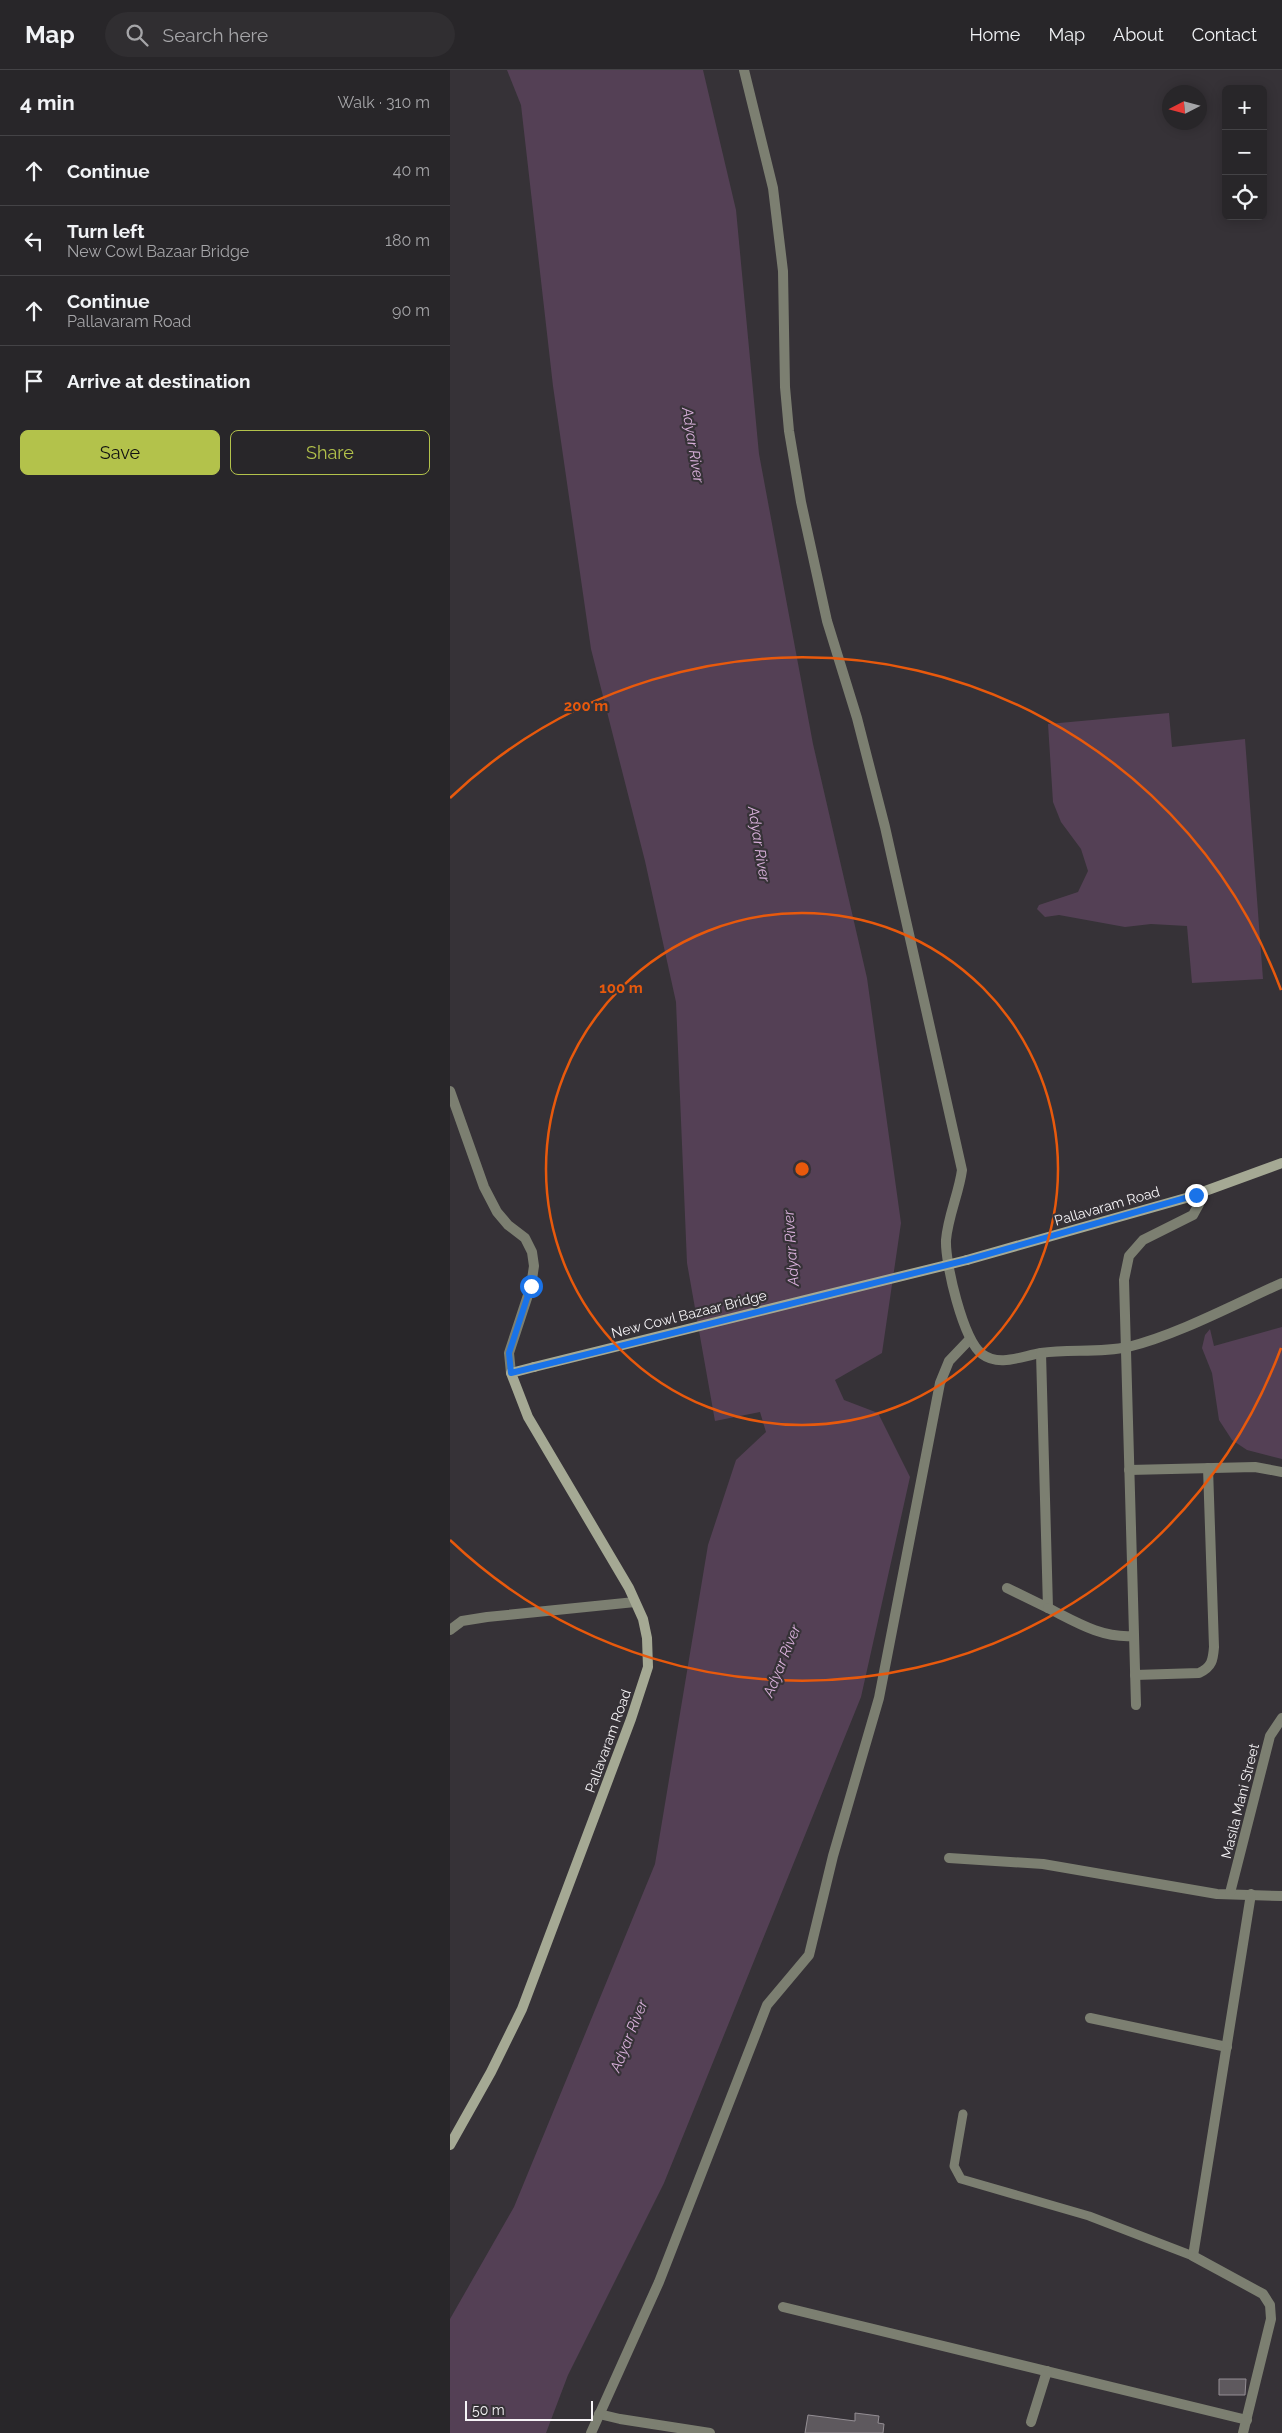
<!DOCTYPE html>
<meta charset="utf-8">
<style>
body{margin:0;font-family:Raleway,sans-serif;background:#302e31;color:#f1f3f6}
.controls{position:absolute;right:15px;top:15px;display:grid;overflow:hidden;border-radius:8px;box-shadow:0 2px 12px #0003}
.controls button{width:45px;height:45px;display:grid;place-items:center;padding:0;border:0;border-bottom:1px solid #444346;background:#282629;color:#f1f3f6;font:25px sans-serif}
.compass{position:absolute;left:712px;top:15px;width:45px;height:45px;border-radius:50%;background:#282629;box-shadow:0 2px 12px #0003;rotate:264deg}
.scale{position:absolute;left:15px;bottom:12px;width:128px;box-sizing:border-box;padding-left:5px;border:2px solid #f5f3f6;border-top:0;font-size:14px;line-height:18px;white-space:nowrap;color:#f5f3f6;-webkit-text-stroke:4px #363237;paint-order:stroke}
.stop{position:absolute;width:15px;height:15px;margin:-11px;border:4px solid #1a73e8;border-radius:50%;background:#fff}
.stop.end{background:#1a73e8;border-color:#fff;box-shadow:0 1px 5px #0008}
.list{margin:0;padding:0;list-style:none}
h2{display:flex;justify-content:space-between;align-items:center;height:65px;margin:0;padding:0 20px;font-size:21px}
h2 small{font-size:16px;font-weight:400;color:#a5a5a8}
.list li{display:grid;grid-template-columns:32px 1fr auto;gap:15px;align-items:center;box-sizing:border-box;height:70px;padding:0 20px;border-top:1px solid #444346}
.list b{display:block;font-size:19px;white-space:nowrap}
.list p{margin:0;font-size:16px;white-space:nowrap;color:#a5a5a8}
.list em{font-size:16px;font-style:normal;color:#a5a5a8}
.actions{display:flex;gap:10px;padding:15px 20px}
.actions a{flex:1;padding:11px 0;border:1px solid #b3c24b;border-radius:8px;text-align:center;font-size:18px;color:#b3c24b}
.actions .main{background:#b3c24b;color:#111}
.icon{flex:none;width:28px;height:28px;fill:none;stroke:currentColor;stroke-width:2;stroke-linecap:round;stroke-linejoin:round}
.map{position:relative;flex:none;width:832px;height:2363px;overflow:hidden}
header{display:flex;align-items:center;gap:30px;box-sizing:border-box;height:70px;padding:0 25px;background:#282629;border-bottom:1px solid #444346}
header strong{font-size:24px}
nav{display:flex;gap:28px;margin-inline-start:auto;font-size:18px}
.search{width:350px;height:45px;background:#302e31;display:flex;align-items:center;gap:12px;box-sizing:border-box;padding:0 18px;border-radius:28px;color:#a5a5a8;font-size:19px}
main{display:flex}
aside{flex:1;background:#282629}
.map>svg:first-child{display:block}
</style>
<header>
<strong>Map</strong>
<div class="search"><svg class="icon" aria-label="search" viewBox="0 0 24 24"><circle cx="10" cy="10" r="6"/><path d="M15 15l6 6"/></svg>Search here</div>
<nav><a>Home</a><a>Map</a><a>About</a><a>Contact</a></nav>
</header>
<main>
<aside>
<h2>4 min<small>Walk · 310 m</small></h2>
<ul class="list">
<li><svg class="icon" aria-label="ahead" viewBox="0 0 24 24"><path d="M12 20V5M6 11l6-6 6 6"/></svg><div><b>Continue</b></div><em>40 m</em></li>
<li><svg class="icon" aria-label="left" viewBox="0 0 24 24"><path d="M17 20v-9H6M10 6l-5 5 5 5"/></svg><div><b>Turn left</b><p>New Cowl Bazaar Bridge</p></div><em>180 m</em></li>
<li><svg class="icon" aria-label="ahead" viewBox="0 0 24 24"><path d="M12 20V5M6 11l6-6 6 6"/></svg><div><b>Continue</b><p>Pallavaram Road</p></div><em>90 m</em></li>
<li><svg class="icon" aria-label="arrive" viewBox="0 0 24 24"><path d="M6 21V4h12l-3 4 3 4H6"/></svg><div><b>Arrive at destination</b></div></li>
</ul>
<div class="actions"><a class="main">Save</a><a>Share</a></div>
</aside>
<div class="map">
<svg width="832" height="2363" viewBox="0 0 832 2363">
<rect width="100%" height="100%" fill="#363237"/>
<g fill="#544055">
<path d="M57,0H253L286,140L309,384L363,674L417,908L451,1153L432,1283L385,1310L394,1330L428,1343L460,1407L411,1627L214,2113L118,2305L96,2363H0V2249L64,2137L205,1794L258,1475L286,1390L316,1362L310,1342L265,1351L237,1193L226,932L195,791L141,579L103,316L71,35Z"/>
<path d="M719,643L722,677L795,669L813,909L742,913L737,856L701,854L675,857L609,845L595,847L587,839L589,835L628,822L638,801L631,779L611,752L603,732L598,654Z"/>
<path d="M832,1257V1389L797,1380L782,1370L769,1350L762,1303L752,1278L755,1265L760,1259L764,1276Z"/>
</g>
<g fill="#5e595e" stroke="#948e94">
<path d="M769,2309H796L795,2325H769Z"/>
<path d="M405,2343L429,2346L428,2353L434,2354L433,2363H355L358,2345L405,2351Z"/>
</g>
<g fill="none" stroke-linecap="round" stroke-linejoin="round">
<path stroke="#7c7f71" stroke-width="9" d="M513,2044L504,2096L511,2109L639,2146L743,2186"/>
<g stroke="#7c7f71" stroke-width="10">
<path d="M294,0L323,118L333,201L335,317L339,361L351,432L377,551L407,648L435,757L512,1100C509,1123 498,1146 496,1170C495,1193 513,1270 532,1284C549,1297 572,1286 591,1283C619,1279 649,1283 678,1277C727,1265 785,1234 832,1213"/>
<path d="M0,1021L34,1117L47,1142L58,1155L75,1168L82,1182L84,1196L81,1216L59,1283L61,1303"/>
<path d="M679,1400L805,1397L832,1402"/>
<path d="M557,1518L598,1538L591,1283"/>
<path d="M598,1538C626,1552 651,1568 683,1566"/>
<path d="M0,1560L12,1551L37,1547L185,1532"/>
<path d="M685,1605L749,1603C762,1597 763,1590 764,1577L758,1398"/>
<path d="M686,1635L674,1210L679,1186L693,1170L743,1145L749,1134L746,1125"/>
<path d="M499,1788L593,1794L767,1824L832,1826"/>
<path d="M780,1823L820,1666L832,1648"/>
<path d="M640,1948L777,1977"/>
<path d="M333,2237L797,2350"/>
<path d="M149,2344L170,2349L260,2363"/>
<path d="M581,2352L597,2301"/>
<path d="M141,2363L209,2212L317,1935L359,1885L383,1786L429,1628L490,1313L499,1291L520,1269"/>
<path d="M793,2363L821,2249L820,2235L813,2224L743,2186L801,1824"/>
</g>
<g stroke="#a5a994" stroke-width="10">
<path d="M517,1190L736,1128L832,1093"/>
<path d="M0,2075L41,2002L72,1939L181,1649L198,1597L197,1568L193,1549L179,1518L78,1347L61,1303L84,1297"/>
</g>
<path stroke="#a5a994" stroke-width="10" d="M84,1297L517,1190"/>
</g>
<g fill="none" stroke-linecap="round" stroke-linejoin="round">
<path stroke="#1a73e8" stroke-width="6" d="M81,1216L59,1283L61,1303L517,1190L746,1125"/>
</g>
<g fill="none" stroke="#e8590c" stroke-width="2.5">
<circle cx="352" cy="1099" r="256"/>
<path d="M831 1278A511 511 0 0 1 0 1470M0 728A511 511 0 0 1 831 920"/>
</g>
<g text-anchor="middle" dominant-baseline="central" stroke-width="4.5" stroke-linejoin="round" paint-order="stroke">
<g font-size="14" fill="#f5f3f6" stroke="#363237">
<text transform="translate(657 1136) rotate(-16)">Pallavaram Road</text>
<text transform="translate(239 1244) rotate(-14)">New Cowl Bazaar Bridge</text>
<text transform="translate(158 1671) rotate(-70)">Pallavaram Road</text>
<text transform="translate(790 1731) rotate(-76)">Masila Mani Street</text>
</g>
<g font-size="15" font-style="italic" fill="#dab1dc" stroke="#363237">
<text transform="translate(243 375) rotate(81)">Adyar River</text>
<text transform="translate(309 774) rotate(81)">Adyar River</text>
<text transform="translate(341 1178) rotate(-94)">Adyar River</text>
<text transform="translate(332 1591) rotate(-68)">Adyar River</text>
<text transform="translate(179 1966) rotate(-68)">Adyar River</text>
</g>
</g>
<circle cx="352" cy="1099" r="8" fill="#e8590c" stroke="#363237" stroke-width="2.5"/>
<g font-size="15" text-anchor="middle" font-weight="bold" fill="#e8590c" stroke="#363237" stroke-width="4.5" stroke-linejoin="round" paint-order="stroke">
<text x="136" y="641">200 m</text>
<text x="171" y="923">100 m</text>
</g>
</svg>
<div class="controls">
<button>+</button>
<button>−</button>
<button><svg class="icon" aria-label="locate" viewBox="0 0 24 24"><circle cx="12" cy="12" r="6"/><path d="M12 2v4M12 18v4M2 12h4M18 12h4"/></svg></button>
</div>
<svg class="compass" viewBox="-18 -18 36 36"><path d="M0-13l5 13h-10z" fill="#e53935"/><path d="M0 13l5-13h-10z" fill="#a5a5a8"/></svg>
<div class="scale">50 m</div>
<div class="stop" style="left:81px;top:1216px"></div>
<div class="stop end" style="left:746px;top:1125px"></div>
</div>
</main>
